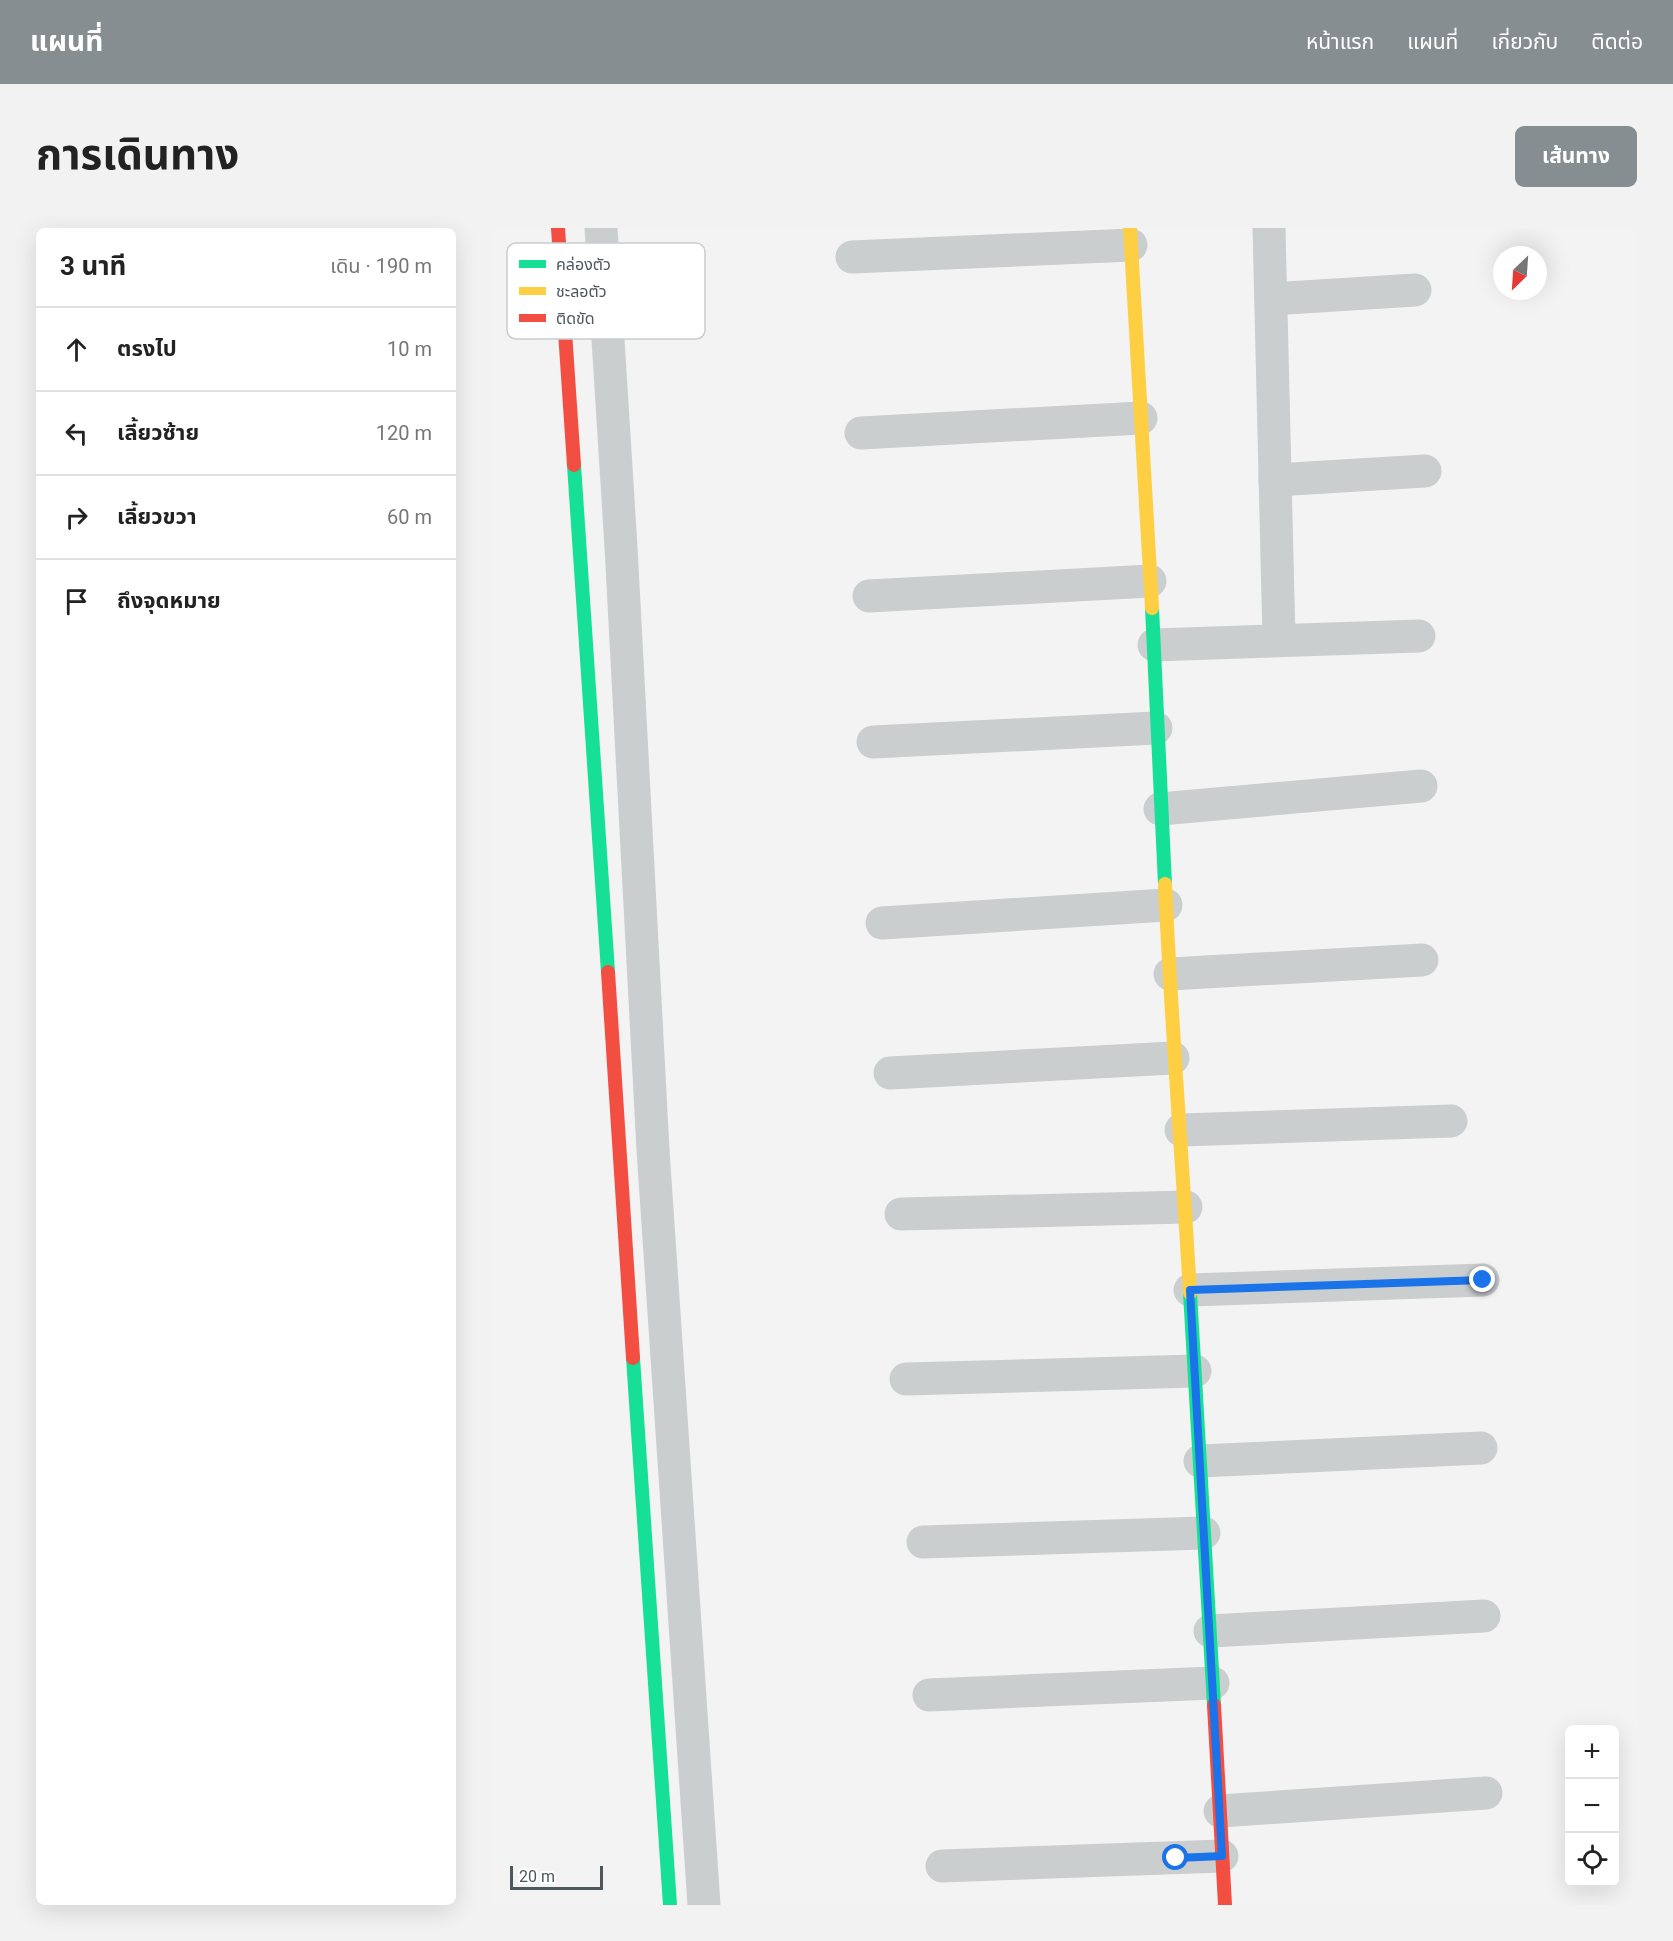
<!DOCTYPE html>
<html lang="th">
<meta charset="utf-8">
<style>
body{margin:0;font-family:Roboto,"Noto Sans Thai",sans-serif;background:#f2f2f2;color:#222}
.controls{position:absolute;right:18px;bottom:18px;display:grid;overflow:hidden;border-radius:9px;box-shadow:0 6px 24px #0002}
.controls button{width:54px;height:54px;display:grid;place-items:center;padding:0;border:0;border-bottom:2px solid #e0e0e0;background:#fff;color:#222;font:30px sans-serif}
.compass{position:absolute;left:1001px;top:18px;width:54px;height:54px;border-radius:50%;background:#fff;box-shadow:0 6px 24px #0002;rotate:205deg}
.scale{position:absolute;left:18px;bottom:15px;width:93px;box-sizing:border-box;padding-left:6px;border:3px solid #4b585e;border-top:0;font-size:16px;line-height:21px;white-space:nowrap;color:#4b585e;-webkit-text-stroke:4px #fff;paint-order:stroke}
.stop{position:absolute;width:18px;height:18px;margin:-14px;border:4px solid #1a73e8;border-radius:50%;background:#fff}
.stop.end{background:#1a73e8;border-color:#fff;box-shadow:0 2px 6px #0008}
.list{margin:0;padding:0;list-style:none}
h2{display:flex;justify-content:space-between;align-items:center;height:78px;margin:0;padding:0 24px;font-size:26px}
h2 small{font-size:20px;font-weight:400;color:#767676}
.list li{display:grid;grid-template-columns:39px 1fr auto;gap:18px;align-items:center;box-sizing:border-box;height:84px;padding:0 24px;border-top:2px solid #e0e0e0}
.list b{display:block;font-size:22px;white-space:nowrap}
.list em{font-size:20px;font-style:normal;color:#767676}
.icon{flex:none;width:33px;height:33px;fill:none;stroke:currentColor;stroke-width:2;stroke-linecap:round;stroke-linejoin:round}
.map{position:relative;flex:none;width:1145px;height:1677px;overflow:hidden;border-radius:9px}
header{display:flex;align-items:center;gap:36px;box-sizing:border-box;height:84px;padding:0 30px;background:#868e92;color:#fff}
header strong{font-size:28px}
nav{display:flex;gap:33px;margin-inline-start:auto;font-size:21px}
.intro{display:flex;align-items:center;justify-content:space-between;box-sizing:border-box;height:144px;padding:0 36px}
h1{margin:0;font-size:42px}
.button{padding:15px 27px;border-radius:9px;background:#868e92;color:#fff;font-size:21px;font-weight:700}
main{display:flex;gap:36px;padding:0 36px}
aside{flex:1;background:#fff;border-radius:9px;box-shadow:0 6px 24px #0002}
.map>svg:first-child{display:block}
</style>
<header>
<strong>แผนที่</strong>
<nav><a>หน้าแรก</a><a>แผนที่</a><a>เกี่ยวกับ</a><a>ติดต่อ</a></nav>
</header>
<div class="intro"><h1>การเดินทาง</h1><a class="button">เส้นทาง</a></div>
<main>
<aside>
<h2>3 นาที<small>เดิน · 190 m</small></h2>
<ul class="list">
<li><svg class="icon" aria-label="ahead" viewBox="0 0 24 24"><path d="M12 20V5M6 11l6-6 6 6"/></svg><div><b>ตรงไป</b></div><em>10 m</em></li>
<li><svg class="icon" aria-label="left" viewBox="0 0 24 24"><path d="M17 20v-9H6M10 6l-5 5 5 5"/></svg><div><b>เลี้ยวซ้าย</b></div><em>120 m</em></li>
<li><svg class="icon" aria-label="right" viewBox="0 0 24 24"><path d="M7 20v-9h11M14 6l5 5-5 5"/></svg><div><b>เลี้ยวขวา</b></div><em>60 m</em></li>
<li><svg class="icon" aria-label="arrive" viewBox="0 0 24 24"><path d="M6 21V4h12l-3 4 3 4H6"/></svg><div><b>ถึงจุดหมาย</b></div></li>
</ul>
</aside>
<div class="map">
<svg width="1145" height="1677" viewBox="0 0 1145 1677">
<rect width="100%" height="100%" fill="#f3f3f3"/>
<g fill="none" stroke-linecap="round" stroke-linejoin="round">
<g stroke="#cbcece" stroke-width="33">
<path d="M109,0L129,319L161,922L212,1677"/>
<path d="M777,0L787,412"/>
<path d="M360,29L639,17"/>
<path d="M779,71L923,62"/>
<path d="M369,205L649,190"/>
<path d="M783,252L933,243"/>
<path d="M377,368L658,353"/>
<path d="M662,417L927,408"/>
<path d="M381,514L664,500"/>
<path d="M668,581L929,558"/>
<path d="M390,695L674,677"/>
<path d="M678,746L930,732"/>
<path d="M398,845L681,830"/>
<path d="M689,902L959,893"/>
<path d="M409,986L694,979"/>
<path d="M698,1062L991,1052"/>
<path d="M414,1151L703,1143"/>
<path d="M708,1233L989,1220"/>
<path d="M431,1314L712,1305"/>
<path d="M718,1403L992,1388"/>
<path d="M437,1467L721,1455"/>
<path d="M728,1583L994,1565"/>
<path d="M450,1638L730,1628"/>
</g>
<g stroke="#16e098" stroke-width="14">
<path d="M82,237L116,744"/>
<path d="M660,380L673,656"/>
<path d="M698,1065L722,1477"/>
<path d="M141,1130L178,1677"/>
</g>
<g stroke="#ffcf43" stroke-width="14">
<path d="M638,0L660,380"/>
<path d="M673,656C679,792 690,928 698,1065"/>
</g>
<g stroke="#f24e42" stroke-width="14">
<path d="M66,0L82,237"/>
<path d="M116,744L141,1130"/>
<path d="M722,1477L733,1677"/>
</g>
</g>
<g fill="none" stroke-linecap="round" stroke-linejoin="round">
<path stroke="#1a73e8" stroke-width="8" d="M684,1630L730,1628L698,1062L991,1052"/>
</g>
<rect x="15" y="15" width="198" height="96" rx="9" fill="#fff" stroke="#c9cdcf" stroke-width="1.5"/>
<rect x="27" y="32" width="27" height="8" fill="#16e098"/>
<rect x="27" y="59" width="27" height="8" fill="#ffcf43"/>
<rect x="27" y="86" width="27" height="8" fill="#f24e42"/>
<g font-size="16" fill="#4b585e">
<text x="64" y="42">คล่องตัว</text>
<text x="64" y="69">ชะลอตัว</text>
<text x="64" y="96">ติดขัด</text>
</g>
</svg>
<div class="controls">
<button>+</button>
<button>−</button>
<button><svg class="icon" aria-label="locate" viewBox="0 0 24 24"><circle cx="12" cy="12" r="6"/><path d="M12 2v4M12 18v4M2 12h4M18 12h4"/></svg></button>
</div>
<svg class="compass" viewBox="-18 -18 36 36"><path d="M0-13l5 13h-10z" fill="#e53935"/><path d="M0 13l5-13h-10z" fill="#767676"/></svg>
<div class="scale">20 m</div>
<div class="stop" style="left:684px;top:1630px"></div>
<div class="stop end" style="left:991px;top:1052px"></div>
</div>
</main>
